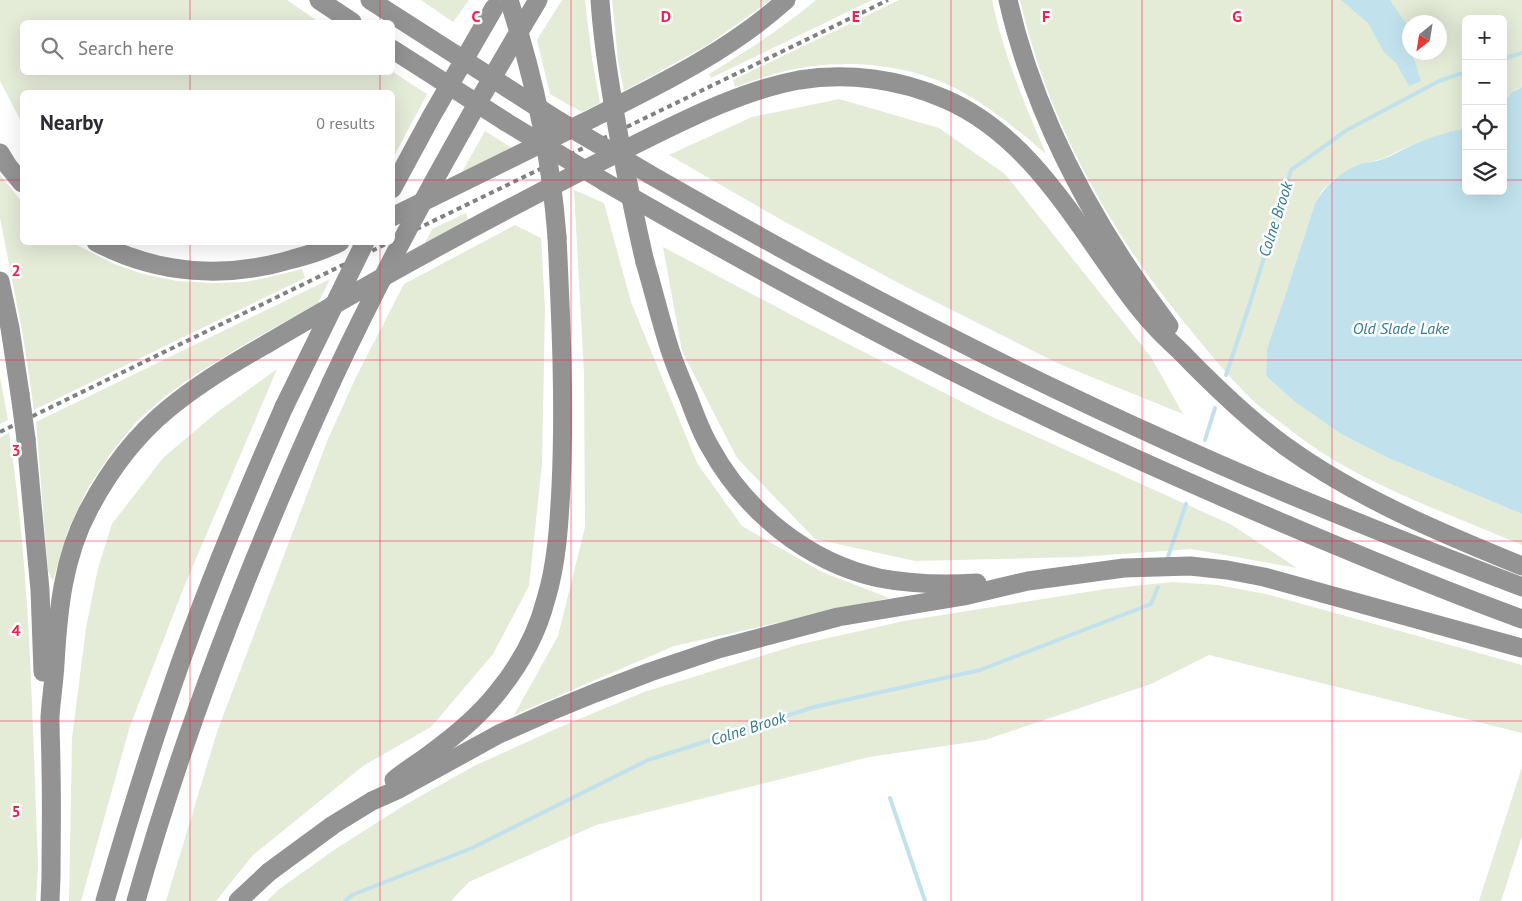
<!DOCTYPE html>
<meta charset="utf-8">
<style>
body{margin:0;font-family:"PT Sans",sans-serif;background:#f7f7f7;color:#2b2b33}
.controls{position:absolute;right:15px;top:15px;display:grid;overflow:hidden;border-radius:8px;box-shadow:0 5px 20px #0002}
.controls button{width:45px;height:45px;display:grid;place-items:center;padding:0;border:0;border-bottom:1px solid #e1e1e2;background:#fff;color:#2b2b33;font:25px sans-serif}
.compass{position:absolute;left:1402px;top:15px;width:45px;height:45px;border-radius:50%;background:#fff;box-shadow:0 5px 20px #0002;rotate:210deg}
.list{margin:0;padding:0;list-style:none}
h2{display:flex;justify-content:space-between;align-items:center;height:65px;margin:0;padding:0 20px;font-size:21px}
h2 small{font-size:16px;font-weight:400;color:#7c7c81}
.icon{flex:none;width:28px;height:28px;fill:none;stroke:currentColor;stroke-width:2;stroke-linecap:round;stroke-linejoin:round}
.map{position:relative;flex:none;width:1522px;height:901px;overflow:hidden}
.search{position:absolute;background:#fff;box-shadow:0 5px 20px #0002;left:20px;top:20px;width:375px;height:55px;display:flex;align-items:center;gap:12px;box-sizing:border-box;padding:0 18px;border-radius:8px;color:#7c7c81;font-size:19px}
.panel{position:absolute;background:#fff;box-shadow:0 5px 20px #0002;left:20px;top:90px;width:375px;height:155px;border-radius:8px}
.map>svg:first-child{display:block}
</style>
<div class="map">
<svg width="1522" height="901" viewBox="0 0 1522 901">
<rect width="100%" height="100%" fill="#fff"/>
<g fill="#e4ebd7" fill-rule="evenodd">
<path d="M0,0H287L319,22H22V72H393L427,94L393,158L392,92H22V123L0,81Z"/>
<path d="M421,0H469L453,22Z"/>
<path d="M562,0H585L592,59L600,103L582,112L550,94L537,40Z"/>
<path d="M612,0H771L706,46L624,91L618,60Z"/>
<path d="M816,0H872L711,78L709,74C746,51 783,28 816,0Z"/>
<path d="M899,0H992C1003,54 1025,104 1046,154C1020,132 994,110 964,93C910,62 838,57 778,73C764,77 749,82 735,87L733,80Z"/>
<path d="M1020,0H1522V87C1514,89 1508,95 1503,102V19H1466V128L1454,131L1409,146L1382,159L1362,164L1334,179L1322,191L1315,203L1282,305L1271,336L1267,349L1266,374L1268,378L1295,402L1341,434L1388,458L1522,514V545C1459,518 1393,495 1334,460C1314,448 1295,434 1276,419C1268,413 1260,407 1252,400C1229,377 1208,352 1188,327C1109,231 1048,121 1020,0ZM1410,22H1440V52H1410Z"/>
<path d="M839,99L939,128L1005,174L1151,357L1183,414L1057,363L906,287L778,218L669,155L752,117Z"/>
<path d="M485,131L512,148L462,172Z"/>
<path d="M0,175L22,202V242L73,243L114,264L143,274L177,281L213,283L244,282L270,277L302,269L305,278L34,410L23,336L0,218Z"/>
<path d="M574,190L604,203L631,302L697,463L742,526L822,572L889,598L674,646L514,715L558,636L585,527L584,373Z"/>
<path d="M466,213L468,219L425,243L432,229Z"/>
<path d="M515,225L541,238L545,308L542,464L529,586L493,654L431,727L363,766L253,855L216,901H166L217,732L328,439L356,377L404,284Z"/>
<path d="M663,247L801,320L988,415L1232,525L1297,568L1191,549L1079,557L915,561L815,539L737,458L682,351Z"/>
<path d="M330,279L318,303L235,350L190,378L162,399L138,420L113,450L88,488L68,530L53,581L48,571L36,422Z"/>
<path d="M277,369L184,587L130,726L81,901H69L72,738L86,628L98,568L112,524L163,458L216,413Z"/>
<path d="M0,377L8,420L0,424Z"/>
<path d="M9,433C31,576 32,721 38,865L36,901H0V438Z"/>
<path d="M1172,582L1218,585L1266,594L1522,665V733L1209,655L1151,684L985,740L869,757L596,825L469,882L451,901H267L278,890L334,850L403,806L474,766L560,727L644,692L797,645L904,621L1106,589Z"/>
<path d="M1522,767V836L1501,901H1479Z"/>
</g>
<g fill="#c1e2ed">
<path d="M1341,0H1390L1409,28L1410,52L1412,53L1421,81L1409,86L1396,63L1384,52L1368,23Z"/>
<path d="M1522,87V514L1388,458L1341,434L1295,402L1268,378L1266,374L1267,349L1271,336L1282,305L1315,203C1326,185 1341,171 1361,164C1368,162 1376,162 1383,159C1392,156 1399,151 1408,147C1426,139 1446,132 1466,128V191H1503V102L1512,92Z"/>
</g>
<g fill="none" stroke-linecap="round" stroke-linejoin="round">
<g stroke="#c1e2ed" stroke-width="4">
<path d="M1503,59L1522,53"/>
<path d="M1226,375L1251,300L1291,170L1347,130L1439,81L1466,72"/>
<path d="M1205,440L1215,408"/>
<path d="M1168,557L1186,504"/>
<path d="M890,798L925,901"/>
<path d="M345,901L352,895L472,848L648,760L814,707L980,670L1151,604L1158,587"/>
</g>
<g stroke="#939393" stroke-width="19">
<path d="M319,0L352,22"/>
<path d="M370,0L559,121"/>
<path d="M1008,0C1035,119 1096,229 1169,326"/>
<path d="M523,25L538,0"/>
<path d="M392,49L506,122"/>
<path d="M0,153L8,166L22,183"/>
<path d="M649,174C712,210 775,246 840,280C947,337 1056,391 1167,441C1283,494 1402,541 1522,587"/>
<path d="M605,182C754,268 905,351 1061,424C1135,459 1210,492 1285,524C1363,557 1442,590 1522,619"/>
<path d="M392,217C459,184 526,151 593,118C661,84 729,51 786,0"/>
<path d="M96,242C158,275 227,279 293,259C309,255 325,250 340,242"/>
<path d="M645,262C654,292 661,323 671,353C676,368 683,384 689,399C695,415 701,432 710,447C745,511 807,562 879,578C910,584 944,585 977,583"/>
<path d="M0,281L10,328L20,394"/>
<path d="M26,439L40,590L43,672"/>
<path d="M394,780C405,771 418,763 430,754C455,736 478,717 497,693C520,665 537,634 546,599C557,563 559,524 561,487C565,403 561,320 557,237"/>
<path d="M50,901L51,877C51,842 52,806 51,771C51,753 50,735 50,717C51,700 54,682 55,664C58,611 63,557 89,509C109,471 134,437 168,409C197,385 231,364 265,345C302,323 339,302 376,281C460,234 544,189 630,147C683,121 740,91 799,80C848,72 899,79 945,99C1019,131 1062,200 1107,264C1121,284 1135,305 1152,323C1161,334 1172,343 1182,353C1214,386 1247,418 1285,446C1357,498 1441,533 1522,566"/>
<path d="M105,901C126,828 148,756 173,684C205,590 244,498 284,407"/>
<path d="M136,901C186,723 254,551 331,383"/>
<path d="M238,901L269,872L333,825L372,801L399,789L499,734L551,711L595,693L650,672L718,649L838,617L964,596L1028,581L1124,568L1190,566L1227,570L1264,577L1522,648"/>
</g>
<g stroke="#818181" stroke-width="4" stroke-dasharray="5 4" stroke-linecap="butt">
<path d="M392,241L888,0"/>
<path d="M0,432L390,242"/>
</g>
<g stroke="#939393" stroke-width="19">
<path d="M509,0C534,77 551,156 557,237"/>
<path d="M600,0C603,46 611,92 619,137C627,179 635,220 645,262"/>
<path d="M559,121L649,174"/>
<path d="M506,122L605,182"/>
<path d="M392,189L431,117L494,8"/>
<path d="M331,383C388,260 454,142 523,25"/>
<path d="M20,394L26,439"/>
<path d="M284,407L365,242"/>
</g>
</g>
<path fill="none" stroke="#f0204c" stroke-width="1" stroke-opacity="0.55" d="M190,0V22M380,0V22M571,0V901M761,0V901M951,0V901M1142,0V901M1332,0V901M190,72V92M380,72V92M0,180H22M392,180H1466M1503,180H1522M190,242V901M380,242V901M0,360H1522M0,541H1522M0,721H1522"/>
<g text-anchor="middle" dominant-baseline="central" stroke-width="5" stroke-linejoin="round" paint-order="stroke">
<g font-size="16" font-style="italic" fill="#357b92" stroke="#fff">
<text transform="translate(1275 219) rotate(-72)">Colne Brook</text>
<text x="1401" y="328">Old Slade Lake</text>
<text transform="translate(748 728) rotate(-18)">Colne Brook</text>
</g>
</g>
<g font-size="16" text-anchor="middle" font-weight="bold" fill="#f0204c" stroke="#fff" stroke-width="5" stroke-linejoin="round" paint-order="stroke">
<text x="476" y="22">C</text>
<text x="666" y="22">D</text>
<text x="856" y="22">E</text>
<text x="1046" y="22">F</text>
<text x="1237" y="22">G</text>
<text x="16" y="276">2</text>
<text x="16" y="456">3</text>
<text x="16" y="636">4</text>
<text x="16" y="817">5</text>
</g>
</svg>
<div class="controls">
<button>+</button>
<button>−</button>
<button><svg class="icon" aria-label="locate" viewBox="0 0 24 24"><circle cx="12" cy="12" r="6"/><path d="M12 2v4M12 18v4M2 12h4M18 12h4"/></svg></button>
<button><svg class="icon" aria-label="layers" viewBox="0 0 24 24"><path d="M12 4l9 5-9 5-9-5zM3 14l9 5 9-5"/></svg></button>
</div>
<svg class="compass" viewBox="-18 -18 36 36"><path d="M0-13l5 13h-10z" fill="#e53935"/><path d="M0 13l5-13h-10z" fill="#7c7c81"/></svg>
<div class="search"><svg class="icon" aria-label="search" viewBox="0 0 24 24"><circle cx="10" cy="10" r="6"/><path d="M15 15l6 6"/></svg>Search here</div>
<section class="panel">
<h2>Nearby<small>0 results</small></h2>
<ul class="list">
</ul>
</section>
</div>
